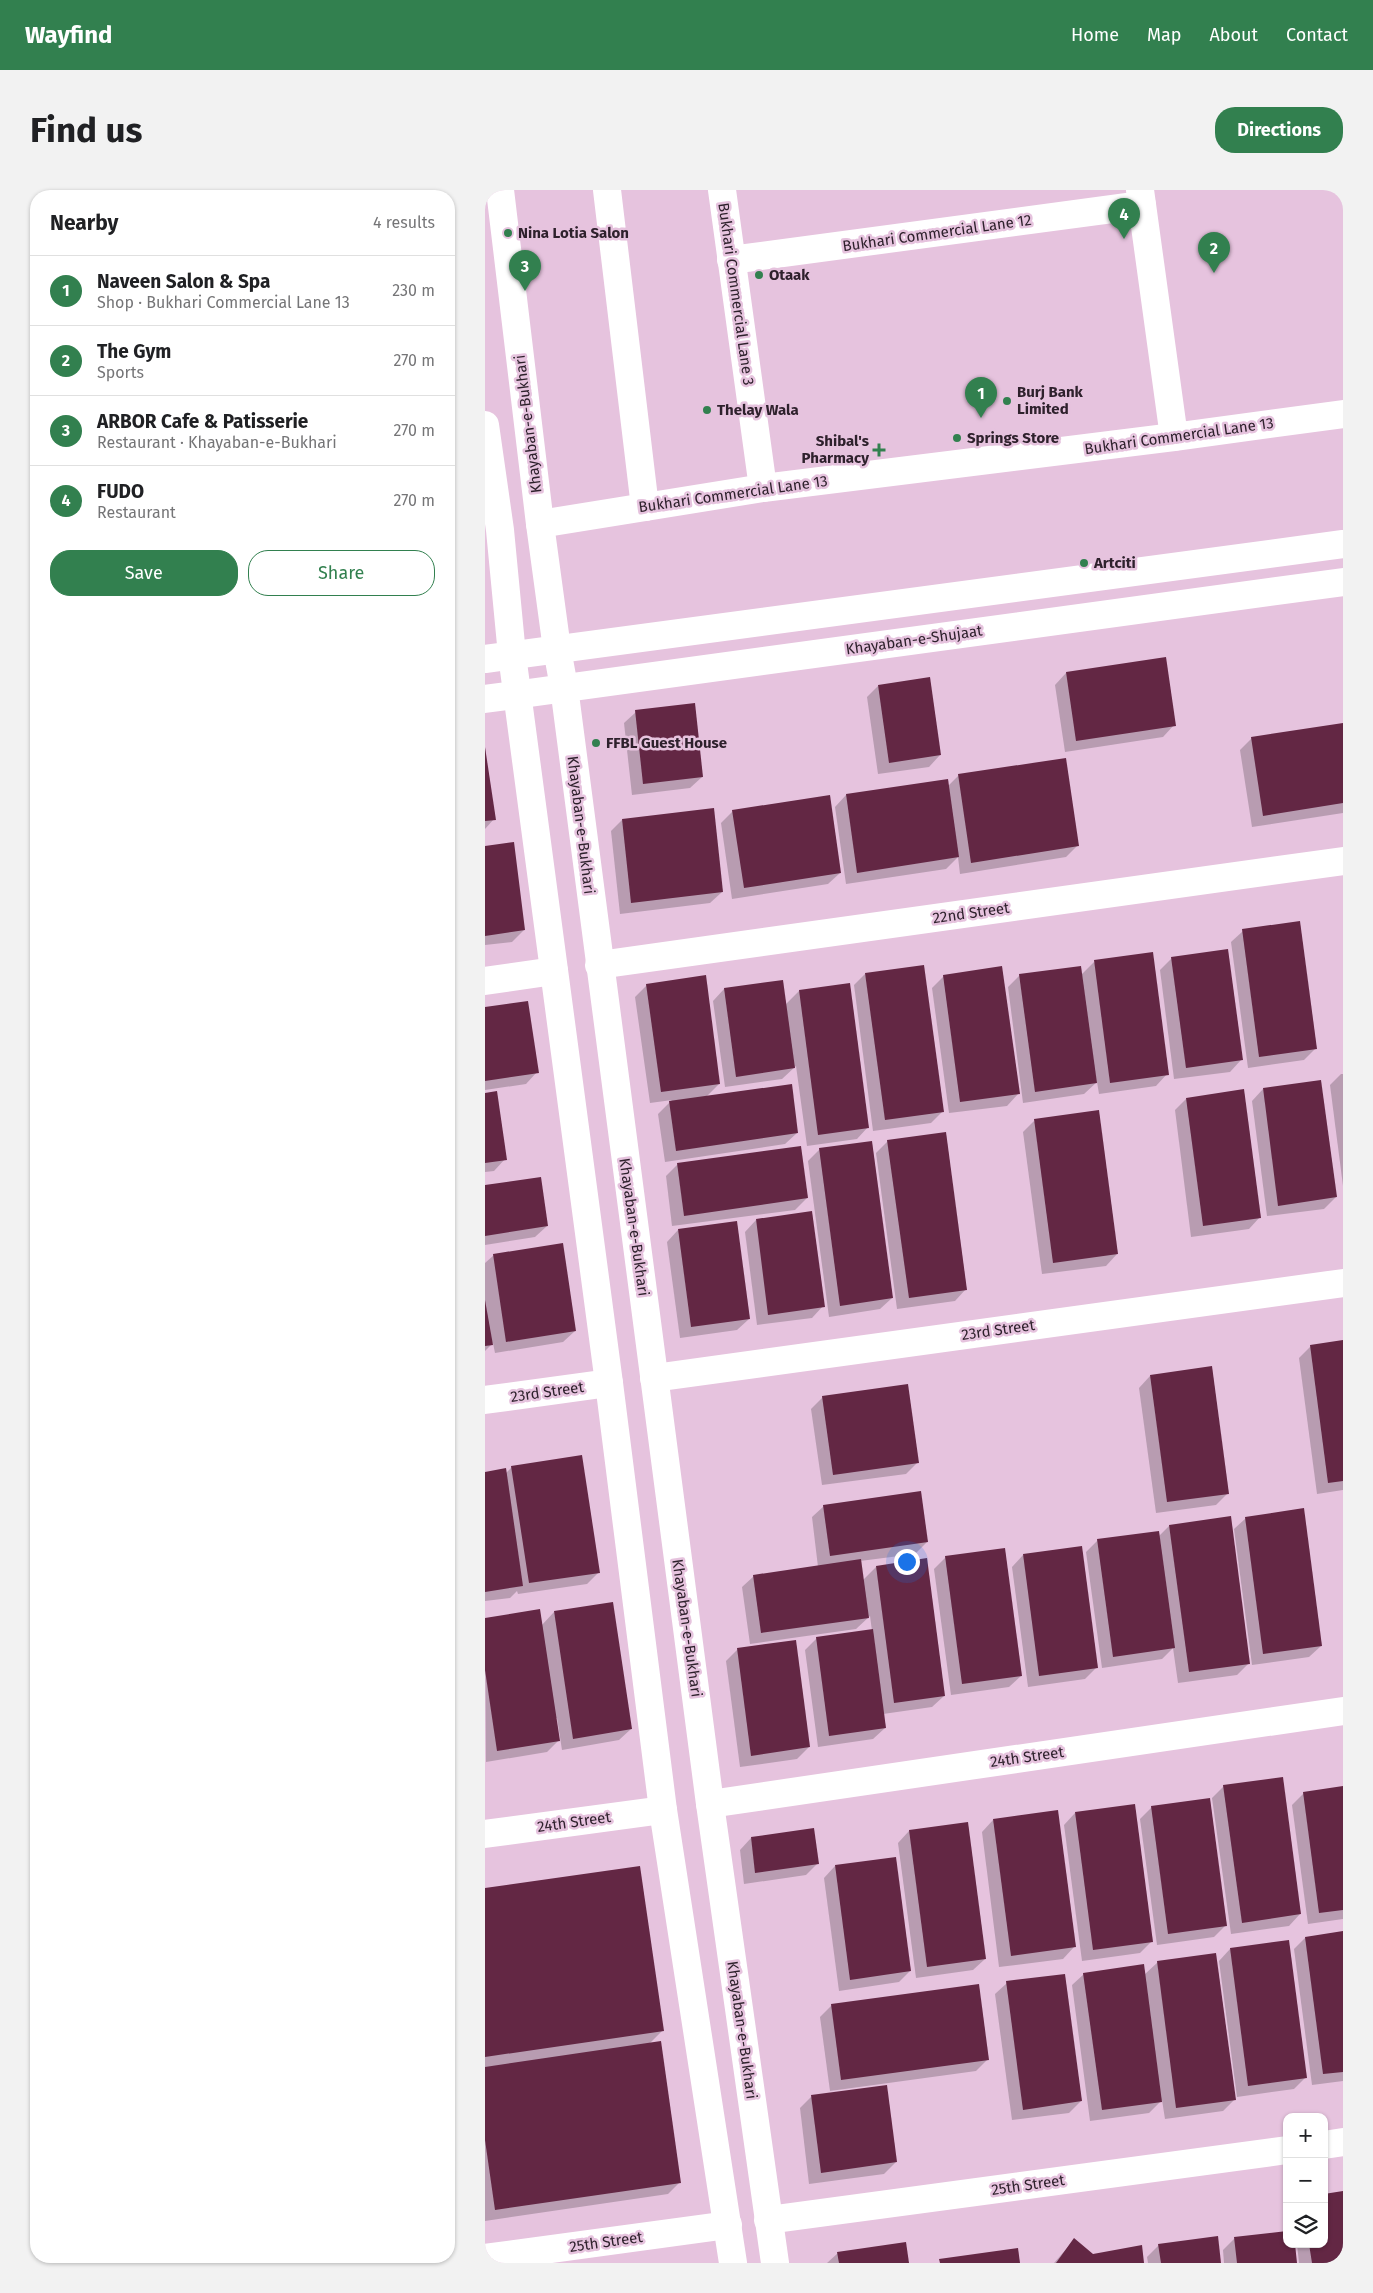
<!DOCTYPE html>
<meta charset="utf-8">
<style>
body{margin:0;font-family:"Fira Sans",sans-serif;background:#f2f2f2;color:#202124}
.controls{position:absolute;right:15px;bottom:15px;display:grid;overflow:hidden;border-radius:10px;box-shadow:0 1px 4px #0004}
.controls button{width:45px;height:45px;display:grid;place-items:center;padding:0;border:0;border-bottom:1px solid #e0e0e0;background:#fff;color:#202124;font:25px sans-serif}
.you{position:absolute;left:421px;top:1371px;width:18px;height:18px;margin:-12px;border:4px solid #fff;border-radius:50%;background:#1a73e8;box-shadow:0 0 0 8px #1a73e833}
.badge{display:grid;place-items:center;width:32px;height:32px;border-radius:50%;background:#32804f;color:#fff;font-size:16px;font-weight:700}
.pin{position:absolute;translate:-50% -41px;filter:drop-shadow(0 1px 2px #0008)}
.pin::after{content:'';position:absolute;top:26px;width:18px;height:15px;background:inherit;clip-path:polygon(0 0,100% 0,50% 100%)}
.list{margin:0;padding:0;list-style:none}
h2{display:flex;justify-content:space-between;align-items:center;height:65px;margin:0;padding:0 20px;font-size:21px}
h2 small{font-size:16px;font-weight:400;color:#757577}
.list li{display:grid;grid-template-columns:32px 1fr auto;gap:15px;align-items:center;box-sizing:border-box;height:70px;padding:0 20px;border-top:1px solid #e0e0e0}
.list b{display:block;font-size:19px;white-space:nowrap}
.list p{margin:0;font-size:16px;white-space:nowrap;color:#757577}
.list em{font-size:16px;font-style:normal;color:#757577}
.actions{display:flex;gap:10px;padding:15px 20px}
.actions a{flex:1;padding:11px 0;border:1px solid #32804f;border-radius:20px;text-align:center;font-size:18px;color:#32804f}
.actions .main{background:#32804f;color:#fff}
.icon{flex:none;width:28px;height:28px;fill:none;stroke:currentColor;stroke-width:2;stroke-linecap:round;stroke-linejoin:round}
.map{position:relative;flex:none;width:858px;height:2073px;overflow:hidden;border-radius:20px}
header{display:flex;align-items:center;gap:30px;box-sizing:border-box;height:70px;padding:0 25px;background:#32804f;color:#fff}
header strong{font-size:24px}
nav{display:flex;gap:28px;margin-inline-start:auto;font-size:18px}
.intro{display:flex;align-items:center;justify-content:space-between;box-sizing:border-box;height:120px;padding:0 30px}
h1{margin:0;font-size:35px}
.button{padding:12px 22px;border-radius:20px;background:#32804f;color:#fff;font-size:18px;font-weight:700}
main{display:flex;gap:30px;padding:0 30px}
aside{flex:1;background:#fff;border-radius:20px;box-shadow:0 1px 4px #0004}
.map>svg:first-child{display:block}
</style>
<header>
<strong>Wayfind</strong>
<nav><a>Home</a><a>Map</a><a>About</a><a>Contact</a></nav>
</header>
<div class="intro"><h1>Find us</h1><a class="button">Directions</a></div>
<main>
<aside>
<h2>Nearby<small>4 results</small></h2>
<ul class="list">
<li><span class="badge">1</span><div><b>Naveen Salon &amp; Spa</b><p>Shop · Bukhari Commercial Lane 13</p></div><em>230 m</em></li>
<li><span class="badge">2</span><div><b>The Gym</b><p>Sports</p></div><em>270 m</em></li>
<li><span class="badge">3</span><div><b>ARBOR Cafe &amp; Patisserie</b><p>Restaurant · Khayaban-e-Bukhari</p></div><em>270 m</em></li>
<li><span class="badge">4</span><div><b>FUDO</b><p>Restaurant</p></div><em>270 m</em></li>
</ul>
<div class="actions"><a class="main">Save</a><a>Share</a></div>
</aside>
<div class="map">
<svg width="858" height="2073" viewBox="0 0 858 2073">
<rect width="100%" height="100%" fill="#e6c3de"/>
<g fill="#0003">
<path d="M679,469L689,535L678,547L580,562L570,495L581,483Z"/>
<path d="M393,496L455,565L444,577L393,584L382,507Z"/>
<path d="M151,522L217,587L205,598L147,605L139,533Z"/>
<path d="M858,535V623L767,637L755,560L767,548Z"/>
<path d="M0,558L9,629L0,639Z"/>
<path d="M474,585L592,656L581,667L475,684L473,667L461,679L361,694L350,617L361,605L463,596Z"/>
<path d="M248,621L355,683L343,694L247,709L236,633Z"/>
<path d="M137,630L237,702L225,713L135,724L126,641Z"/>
<path d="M0,657L39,740L27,752L0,755Z"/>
<path d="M758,741L830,859L819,870L763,878L746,752Z"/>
<path d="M686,769L756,870L745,882L689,889L675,780Z"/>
<path d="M609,772L682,884L671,896L614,904L612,892L599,904L538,913L523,797L535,785H596Z"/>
<path d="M380,784L458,921L446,933L388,941L369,795Z"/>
<path d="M459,786L533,904L522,916L464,923L447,798Z"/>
<path d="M364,794L383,937L372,949L322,956L311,876L297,889L240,897L228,811L239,799L300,815L314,801Z"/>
<path d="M162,795L234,894L220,908L312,943L300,954L180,972L173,924L187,910L165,913L150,807Z"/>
<path d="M0,819L52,882L41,894L0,900Z"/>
<path d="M856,884H858V996L845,895Z"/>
<path d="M778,899L851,1007L839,1019L782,1026L767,911Z"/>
<path d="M0,904L20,969L9,981L0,982Z"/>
<path d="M701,909L775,1027L764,1039L706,1047L690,920Z"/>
<path d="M549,931L632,1064L621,1076L557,1084L538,942Z"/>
<path d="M403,951L481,1099L470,1111L412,1119L391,963Z"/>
<path d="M315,958L322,1008L310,1020L187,1036L181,986L192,975Z"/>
<path d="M335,959L407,1108L395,1119L344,1127L323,971Z"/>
<path d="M0,997L62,1036L50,1047L0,1055Z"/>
<path d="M271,1030L338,1116L327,1128L272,1135L260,1042Z"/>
<path d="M193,1040L264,1129L252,1140L195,1148L182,1052Z"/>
<path d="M9,1065L90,1141L78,1152L10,1163L8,1153L0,1161V1073Z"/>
<path d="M858,1152V1300L832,1304L814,1168L826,1156Z"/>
<path d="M665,1186L743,1303L731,1315L671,1323L654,1198Z"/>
<path d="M338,1207L433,1272L421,1284L337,1295L326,1219Z"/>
<path d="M27,1277L114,1382L102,1394L33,1404L32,1401L25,1408L0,1411V1283L20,1284Z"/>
<path d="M339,1316L442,1352L430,1364L375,1371L378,1390L391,1377L459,1506L447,1517L398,1524L400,1538L388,1549L333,1557L320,1460L332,1448L387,1441L385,1426L371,1439L265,1454L257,1397L269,1386L333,1377L327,1327Z"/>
<path d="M761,1328L836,1456L824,1467L767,1475L749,1339Z"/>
<path d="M684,1336L764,1473L752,1485L693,1493L688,1458L677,1469L617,1478L601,1362L613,1350L673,1347Z"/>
<path d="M538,1365L612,1477L600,1489L543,1497L527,1377Z"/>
<path d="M461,1367L536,1486L524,1497L466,1505L449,1379Z"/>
<path d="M69,1422L146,1539L134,1550L77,1560L72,1528H70L73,1551L62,1562L1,1572L0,1429L56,1436Z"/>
<path d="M253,1459L324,1557L312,1569L255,1577L241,1471Z"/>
<path d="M739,1596L815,1724L804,1736L746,1744L727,1608Z"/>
<path d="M858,1597V1729L823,1734L807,1615L819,1603Z"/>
<path d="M667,1617L741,1735L729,1747L672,1755L655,1629Z"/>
<path d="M590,1623L667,1751L655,1763L597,1771L579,1635Z"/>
<path d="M508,1630L589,1757L578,1769L514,1777L497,1642Z"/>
<path d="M482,1633L500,1769L488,1780L431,1788L413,1653L424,1641Z"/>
<path d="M266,1648L333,1673L321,1685L259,1694L255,1660Z"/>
<path d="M350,1676L425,1781L414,1792L354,1801L339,1688Z"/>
<path d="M0,1700L177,1841L163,1855L195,1992L183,2004L0,2031Z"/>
<path d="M858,1743V1891L827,1895L809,1759L820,1748Z"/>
<path d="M745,1759L821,1887L809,1899L752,1907L734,1771Z"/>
<path d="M673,1772L749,1910L738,1921L680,1929L677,1910L664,1923L605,1931L587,1795L599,1784L659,1785Z"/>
<path d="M522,1793L596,1911L584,1923L527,1930L510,1804Z"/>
<path d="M347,1815L503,1869L491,1881L345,1901L335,1827Z"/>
<path d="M326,1907L411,1972L399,1984L324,1994L315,1918Z"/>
<path d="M858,2002V2073H814L812,2054H839V2005Z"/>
<path d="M749,2049L802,2054L811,2073H739L738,2060Z"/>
<path d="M589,2050L608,2065L658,2073H569Z"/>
<path d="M674,2055L735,2073H663L662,2067Z"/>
<path d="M353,2063L422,2073H342Z"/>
</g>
<g fill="#632744">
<path d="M681,467L691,536L591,551L581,482Z"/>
<path d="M445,487L456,565L404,573L393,495Z"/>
<path d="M210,513L218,587L158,594L150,520Z"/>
<path d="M858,533V613L778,626L766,547Z"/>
<path d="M0,557L11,630L0,631Z"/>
<path d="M581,568L594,656L486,673L473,584Z"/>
<path d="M463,589L474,667L372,683L361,604Z"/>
<path d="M345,605L356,683L259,698L247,620Z"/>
<path d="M229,618L238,702L146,713L137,629Z"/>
<path d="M29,652L40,740L0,746V656Z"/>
<path d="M815,731L832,859L774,867L757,739Z"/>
<path d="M743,759L758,870L701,878L686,767Z"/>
<path d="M668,762L684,885L625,893L609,770Z"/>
<path d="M439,775L459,922L400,930L380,783Z"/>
<path d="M517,776L535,904L475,912L458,785Z"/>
<path d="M596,776L612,893L550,902L534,784Z"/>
<path d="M221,785L235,894L176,902L161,794Z"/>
<path d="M298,790L310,878L251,887L239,798Z"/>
<path d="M365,793L384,938L333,945L314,800Z"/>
<path d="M43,811L54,883L0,891V817Z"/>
<path d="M836,890L852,1007L793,1016L778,898Z"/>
<path d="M307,894L313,943L191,961L184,911Z"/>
<path d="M759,899L776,1028L718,1036L701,908Z"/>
<path d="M12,901L22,970L0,973V903Z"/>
<path d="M614,920L633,1064L568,1073L549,929Z"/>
<path d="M461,942L482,1100L424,1108L402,950Z"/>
<path d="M387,951L408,1108L355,1116L334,958Z"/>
<path d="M316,956L323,1008L199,1026L192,973Z"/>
<path d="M56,987L63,1036L0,1046V995Z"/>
<path d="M327,1021L340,1117L283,1125L271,1029Z"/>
<path d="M252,1031L265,1129L206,1137L193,1039Z"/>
<path d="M78,1053L91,1141L21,1152L8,1064Z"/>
<path d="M0,1110L8,1155L0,1156Z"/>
<path d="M858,1150V1291L843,1293L825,1155Z"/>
<path d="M727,1176L744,1304L682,1312L665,1185Z"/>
<path d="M423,1194L434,1273L348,1285L337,1206Z"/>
<path d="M97,1265L115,1383L44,1393L26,1276Z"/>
<path d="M21,1278L38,1396L0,1402V1282Z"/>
<path d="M436,1301L443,1352L345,1366L338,1315Z"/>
<path d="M819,1318L837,1456L778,1464L760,1327Z"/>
<path d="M746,1326L765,1474L704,1482L684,1335Z"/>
<path d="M674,1341L690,1458L628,1467L612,1349Z"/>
<path d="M597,1356L613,1478L554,1486L538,1364Z"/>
<path d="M520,1358L537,1486L477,1494L460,1366Z"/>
<path d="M442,1368L460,1506L409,1513L391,1376Z"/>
<path d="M376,1369L384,1428L276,1443L268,1385Z"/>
<path d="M128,1412L147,1539L88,1549L69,1421Z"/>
<path d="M55,1419L75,1551L12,1561L0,1480V1428Z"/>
<path d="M388,1439L401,1538L344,1546L331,1447Z"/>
<path d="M311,1450L325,1557L266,1566L252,1458Z"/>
<path d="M798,1587L816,1724L757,1733L738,1595Z"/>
<path d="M858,1596V1720L834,1723L818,1602Z"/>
<path d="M725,1608L742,1736L683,1744L666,1616Z"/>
<path d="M650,1614L668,1752L608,1760L590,1622Z"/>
<path d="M573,1620L591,1757L526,1766L508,1629Z"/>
<path d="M483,1632L501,1769L442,1777L424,1640Z"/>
<path d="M329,1638L334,1674L270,1683L266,1647Z"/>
<path d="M411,1667L426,1781L365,1790L350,1675Z"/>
<path d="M155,1676L179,1841L0,1867V1698Z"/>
<path d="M858,1741V1882L838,1884L820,1747Z"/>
<path d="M804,1750L822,1888L763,1896L745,1758Z"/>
<path d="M731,1763L751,1910L691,1918L672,1771Z"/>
<path d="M659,1774L677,1912L617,1920L598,1783Z"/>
<path d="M580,1784L597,1911L538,1920L521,1791Z"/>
<path d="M494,1794L504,1870L356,1890L346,1814Z"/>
<path d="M176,1851L196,1993L10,2020L0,1950V1877Z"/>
<path d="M402,1895L412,1972L336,1983L326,1905Z"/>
<path d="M858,2001V2073H827L824,2054H839V2004Z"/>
<path d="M802,2041V2054H810L812,2073H752L749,2047Z"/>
<path d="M733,2046L736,2073H676L673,2054Z"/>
<path d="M589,2048L608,2064L657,2055L659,2073H571Z"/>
<path d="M421,2052L424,2073H354L352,2062Z"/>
<path d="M533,2058L535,2073H455L454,2069Z"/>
</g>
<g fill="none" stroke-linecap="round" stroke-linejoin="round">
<g stroke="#fff" stroke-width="28">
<path d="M122,0L160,317"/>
<path d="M237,0L278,298"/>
<path d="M655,0L689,247"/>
<path d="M246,70L657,15"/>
<path d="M55,334L278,298L689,247L858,224"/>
<path d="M114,775L858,671"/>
<path d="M0,791L69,781"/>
<path d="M169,1188L858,1093"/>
<path d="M0,1210L124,1193"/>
<path d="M225,1614L858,1521"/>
<path d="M0,1644L178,1620"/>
<path d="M839,1955L858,1952"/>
<path d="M283,2030L802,1960"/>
<path d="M0,2068L243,2035"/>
</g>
<g stroke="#fff" stroke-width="28">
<path d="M15,0L55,334L72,459L79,497L225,1614L290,2073"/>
<path d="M0,235L15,340L27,465L124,1193L178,1620L248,2073"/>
</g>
<g stroke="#fff" stroke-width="28">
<path d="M0,469L858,354"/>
<path d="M0,509L858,392"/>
</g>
</g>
<g fill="#32804f" stroke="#e6c3de" stroke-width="2">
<circle cx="23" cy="43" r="5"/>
<circle cx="274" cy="85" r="5"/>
<circle cx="522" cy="211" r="5"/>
<circle cx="222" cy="220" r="5"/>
<circle cx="472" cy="248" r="5"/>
<path d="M391.5 252.5h5v5h5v5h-5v5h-5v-5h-5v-5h5z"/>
<circle cx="599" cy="373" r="5"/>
<circle cx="111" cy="553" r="5"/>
</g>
<g text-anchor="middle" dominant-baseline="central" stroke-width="5" stroke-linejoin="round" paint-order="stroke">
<g font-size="15" font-weight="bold" fill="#2e212c" stroke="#e6c3de" text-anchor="start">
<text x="33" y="43">Nina Lotia Salon</text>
<text x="284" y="85">Otaak</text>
<text x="532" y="202">Burj Bank<tspan x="532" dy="17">Limited</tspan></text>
<text x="232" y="220">Thelay Wala</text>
<text x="482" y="248">Springs Store</text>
<text x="384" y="251" text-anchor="end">Shibal's<tspan x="384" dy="17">Pharmacy</tspan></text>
<text x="609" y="373">Artciti</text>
<text x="121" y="553">FFBL Guest House</text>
</g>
<g font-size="15" fill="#2e212c" stroke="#e6c3de">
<text transform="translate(452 43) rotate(-8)">Bukhari Commercial Lane 12</text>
<text transform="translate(251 104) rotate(82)">Bukhari Commercial Lane 3</text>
<text transform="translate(43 234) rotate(-97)">Khayaban-e-Bukhari</text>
<text transform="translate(694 246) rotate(-8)">Bukhari Commercial Lane 13</text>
<text transform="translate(248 304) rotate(-8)">Bukhari Commercial Lane 13</text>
<text transform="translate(429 450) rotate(-8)">Khayaban-e-Shujaat</text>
<text transform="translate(96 635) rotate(83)">Khayaban-e-Bukhari</text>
<text transform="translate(486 723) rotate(-8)">22nd Street</text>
<text transform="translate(149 1037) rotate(82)">Khayaban-e-Bukhari</text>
<text transform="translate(513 1140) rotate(-8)">23rd Street</text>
<text transform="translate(62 1202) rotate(-8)">23rd Street</text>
<text transform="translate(202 1438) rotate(82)">Khayaban-e-Bukhari</text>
<text transform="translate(542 1567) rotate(-8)">24th Street</text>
<text transform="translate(89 1632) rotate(-8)">24th Street</text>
<text transform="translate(257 1840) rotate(82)">Khayaban-e-Bukhari</text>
<text transform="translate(543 1995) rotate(-8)">25th Street</text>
<text transform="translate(121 2052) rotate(-8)">25th Street</text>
</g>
</g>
</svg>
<div class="controls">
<button>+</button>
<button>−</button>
<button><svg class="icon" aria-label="layers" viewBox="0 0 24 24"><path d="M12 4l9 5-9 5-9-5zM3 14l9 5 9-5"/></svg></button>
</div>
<div class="you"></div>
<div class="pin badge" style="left:496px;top:228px">1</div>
<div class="pin badge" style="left:729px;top:83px">2</div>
<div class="pin badge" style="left:40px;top:101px">3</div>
<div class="pin badge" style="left:639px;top:49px">4</div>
</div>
</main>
